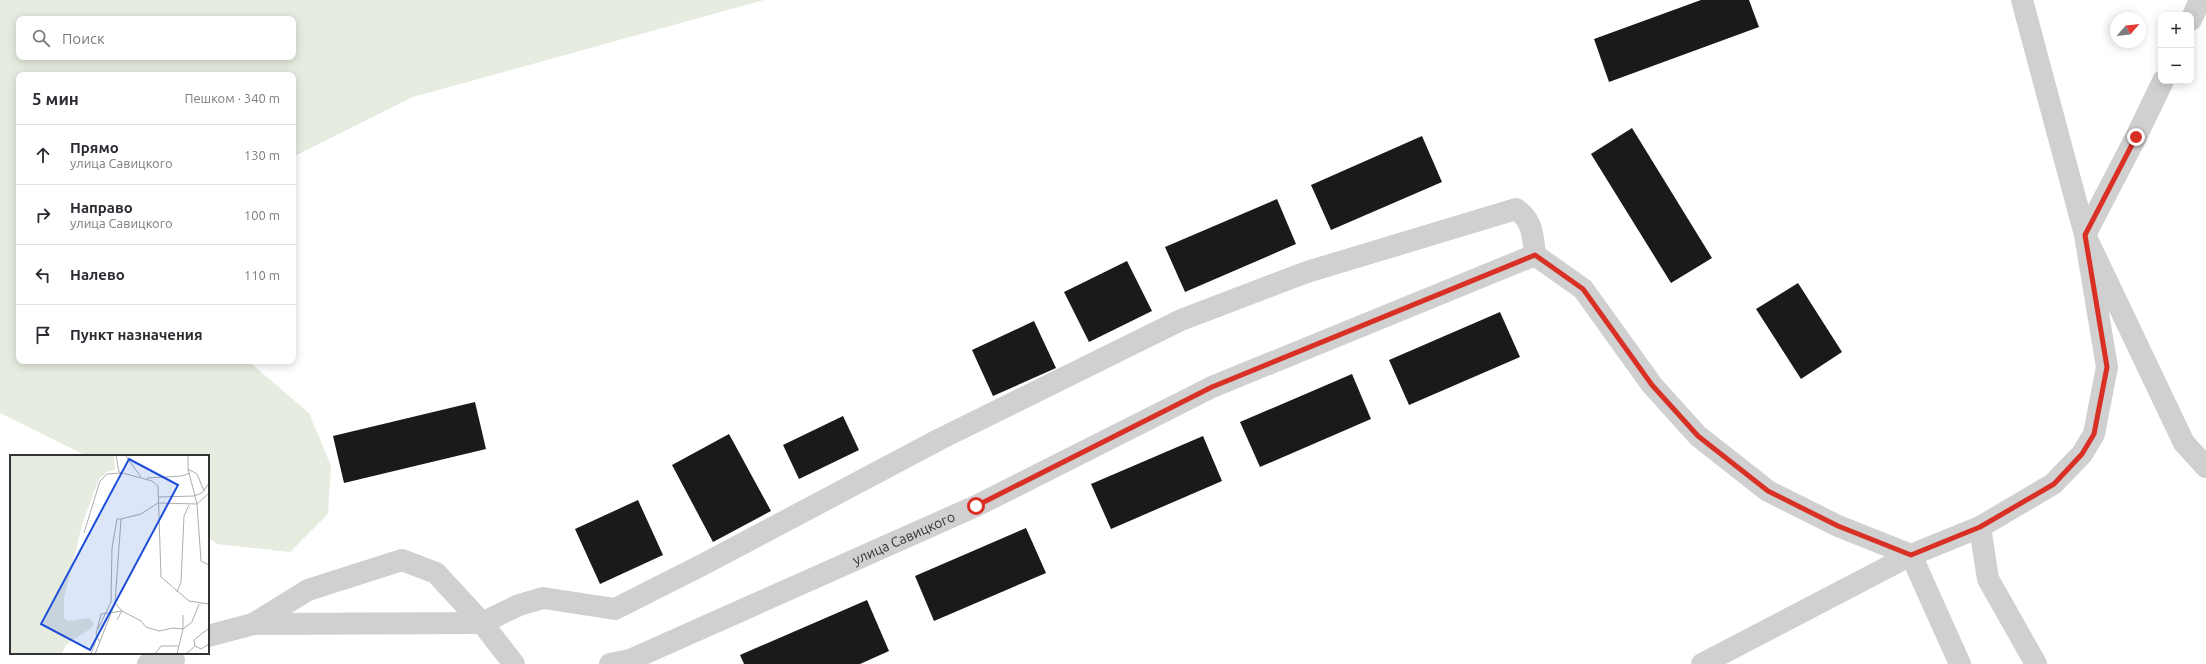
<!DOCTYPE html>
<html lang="ru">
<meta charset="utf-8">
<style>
body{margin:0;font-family:Ubuntu,sans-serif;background:#f2f2f3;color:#2b2b33}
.controls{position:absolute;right:12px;top:12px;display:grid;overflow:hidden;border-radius:8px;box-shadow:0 2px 10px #0003}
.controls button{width:36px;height:36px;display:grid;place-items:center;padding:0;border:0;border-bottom:1px solid #e1e1e2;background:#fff;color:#2b2b33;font:20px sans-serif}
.compass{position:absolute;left:2110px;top:12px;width:36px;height:36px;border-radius:50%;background:#fff;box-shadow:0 2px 10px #0003;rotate:62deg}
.stop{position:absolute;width:12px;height:12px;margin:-9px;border:3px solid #d93025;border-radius:50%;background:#fff}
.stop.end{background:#d93025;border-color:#fff;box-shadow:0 1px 4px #0008}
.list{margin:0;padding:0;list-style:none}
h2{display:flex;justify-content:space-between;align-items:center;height:52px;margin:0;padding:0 16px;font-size:17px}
h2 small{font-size:13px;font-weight:400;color:#7c7c81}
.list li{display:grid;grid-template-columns:26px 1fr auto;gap:12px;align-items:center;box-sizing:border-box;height:60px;padding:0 16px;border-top:1px solid #e1e1e2}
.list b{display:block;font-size:15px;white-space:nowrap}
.list p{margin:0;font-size:13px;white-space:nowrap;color:#7c7c81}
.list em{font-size:13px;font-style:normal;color:#7c7c81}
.icon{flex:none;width:22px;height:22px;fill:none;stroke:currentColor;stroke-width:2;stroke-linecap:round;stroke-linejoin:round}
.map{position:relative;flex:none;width:2206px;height:664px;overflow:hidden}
.search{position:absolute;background:#fff;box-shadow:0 2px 10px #0003;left:16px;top:16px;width:280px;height:44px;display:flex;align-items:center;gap:10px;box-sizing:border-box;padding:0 14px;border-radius:8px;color:#7c7c81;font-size:15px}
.panel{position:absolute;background:#fff;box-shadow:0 2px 10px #0003;left:16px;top:72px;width:280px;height:292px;border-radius:8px}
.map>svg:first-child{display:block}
</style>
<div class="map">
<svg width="2206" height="664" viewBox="0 0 2206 664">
<rect width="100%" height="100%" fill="#fff"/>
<path fill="#e6ecdf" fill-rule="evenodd" d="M0,0H764L413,97L293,157V75H19V361H248L309,413L331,466L328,514L290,552L217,544L208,537V456H87L0,413ZM19,19H293V57H19Z"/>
<g fill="#1a1a1a">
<path d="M1701,0H1749L1759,27L1609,82L1594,39Z"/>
<path d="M1632,128L1712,258L1671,283L1591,154Z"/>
<path d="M1422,136L1442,182L1331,230L1311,185Z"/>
<path d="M1277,199L1296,244L1185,292L1165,247Z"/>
<path d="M1127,261L1152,311L1089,342L1064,292Z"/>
<path d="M1798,283L1842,352L1801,379L1756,309Z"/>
<path d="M1500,312L1520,357L1409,405L1389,360Z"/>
<path d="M1034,321L1056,368L993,396L972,350Z"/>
<path d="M1352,374L1371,419L1260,467L1240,422Z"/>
<path d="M475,402L486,449L344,483L333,436Z"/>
<path d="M843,416L859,450L799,479L783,445Z"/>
<path d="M729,434L771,511L713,542L672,465Z"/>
<path d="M1203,436L1222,481L1111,529L1091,484Z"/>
<path d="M638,500L663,555L600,584L575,529Z"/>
<path d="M1026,528L1046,573L934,621L915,576Z"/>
<path d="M867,600L889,651L860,664H744L740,655Z"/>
</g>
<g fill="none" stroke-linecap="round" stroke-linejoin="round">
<g stroke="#d0d0d0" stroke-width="22">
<path d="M2191,20L2200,0"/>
<path d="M2163,81L2136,137L2085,235L2184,443L2206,467"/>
<path d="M1980,527L1988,579L2036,664"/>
<path d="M1911,555L1960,664"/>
<path d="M253,624L482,623L519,605L543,598L615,609L706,563L940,439L1181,320L1307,272L1516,209C1533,220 1533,237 1535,255"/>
<path d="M208,636L253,624L308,590L402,560L436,573L482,623L514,664"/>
<path d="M148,664L174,660"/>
<path id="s1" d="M610,664L630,660L976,506L1212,387L1535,255L1583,289L1652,385L1698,436L1768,491L1838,526L1911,555"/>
<path d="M1702,664L1911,555L1980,527L2053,484L2082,454L2094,434L2107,367L2085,235L2022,0"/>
</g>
</g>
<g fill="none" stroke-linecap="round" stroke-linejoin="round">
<path stroke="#d93025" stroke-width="5" d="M976,506L1212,387L1535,255L1583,289L1652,385L1698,436L1768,491L1838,526L1911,555L1980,527L2054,484L2082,454L2094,434L2107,367L2085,235L2136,137"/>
</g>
<g text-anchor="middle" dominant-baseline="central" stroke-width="4" stroke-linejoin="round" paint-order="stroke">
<g font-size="14" fill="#333" stroke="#fff">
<text stroke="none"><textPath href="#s1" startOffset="320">улица Савицкого</textPath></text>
</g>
</g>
<g transform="translate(10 455)">
<rect width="199" height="199" fill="#fff"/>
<path d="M0,0H104L105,15L97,17L89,24L73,67L54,142V162L57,166L79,163L84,169L80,174L57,189L51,199H0Z" fill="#e6ecdf"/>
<path fill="none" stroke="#adadad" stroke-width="1" d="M106,0L109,17L142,26L148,31L151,122L179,146L199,149M115,0L131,22M178,0V14L187,49L191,106L199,110M178,14L187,19L194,36M137,23L172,21L180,18M149,42L184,41L192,38L199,28M148,48L187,49M187,49L199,38M74,78L90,26L97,19L111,18M167,137L171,127L174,61L179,50M105,148L112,156L107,165M88,174L101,147L102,93L107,64H111M90,188L86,179L91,159L112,156L131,166L136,172L149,176L163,173L173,174V160M185,191L191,194L199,189M81,199L87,182M85,199L105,148L111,64L131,59L148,48M145,199L151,191H168M167,199L173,174L182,167L189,149M176,199L185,191L184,185L199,173"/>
<path fill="#1d4ed8" fill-opacity="0.15" stroke="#1d4ed8" stroke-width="2" d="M119,4L168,30L80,195L31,169Z"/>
<rect width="199" height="199" fill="none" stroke="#333" stroke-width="2"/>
</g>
</svg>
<div class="controls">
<button>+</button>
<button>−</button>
</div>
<svg class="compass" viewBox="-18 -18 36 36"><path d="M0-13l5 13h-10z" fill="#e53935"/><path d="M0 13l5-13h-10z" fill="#7c7c81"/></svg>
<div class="stop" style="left:976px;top:506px"></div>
<div class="stop end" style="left:2136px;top:137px"></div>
<div class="search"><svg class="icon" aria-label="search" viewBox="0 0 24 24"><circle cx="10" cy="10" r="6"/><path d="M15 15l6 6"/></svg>Поиск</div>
<section class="panel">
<h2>5 мин<small>Пешком · 340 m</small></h2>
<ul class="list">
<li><svg class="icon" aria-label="ahead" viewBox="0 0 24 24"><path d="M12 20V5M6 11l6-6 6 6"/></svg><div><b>Прямо</b><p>улица Савицкого</p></div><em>130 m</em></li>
<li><svg class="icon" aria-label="right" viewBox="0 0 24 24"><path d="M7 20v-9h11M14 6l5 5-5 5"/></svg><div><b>Направо</b><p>улица Савицкого</p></div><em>100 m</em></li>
<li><svg class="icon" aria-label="left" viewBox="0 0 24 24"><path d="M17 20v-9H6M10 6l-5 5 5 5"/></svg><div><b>Налево</b></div><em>110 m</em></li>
<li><svg class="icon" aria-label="arrive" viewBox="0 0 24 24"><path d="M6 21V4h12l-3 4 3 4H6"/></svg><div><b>Пункт назначения</b></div></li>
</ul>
</section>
</div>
